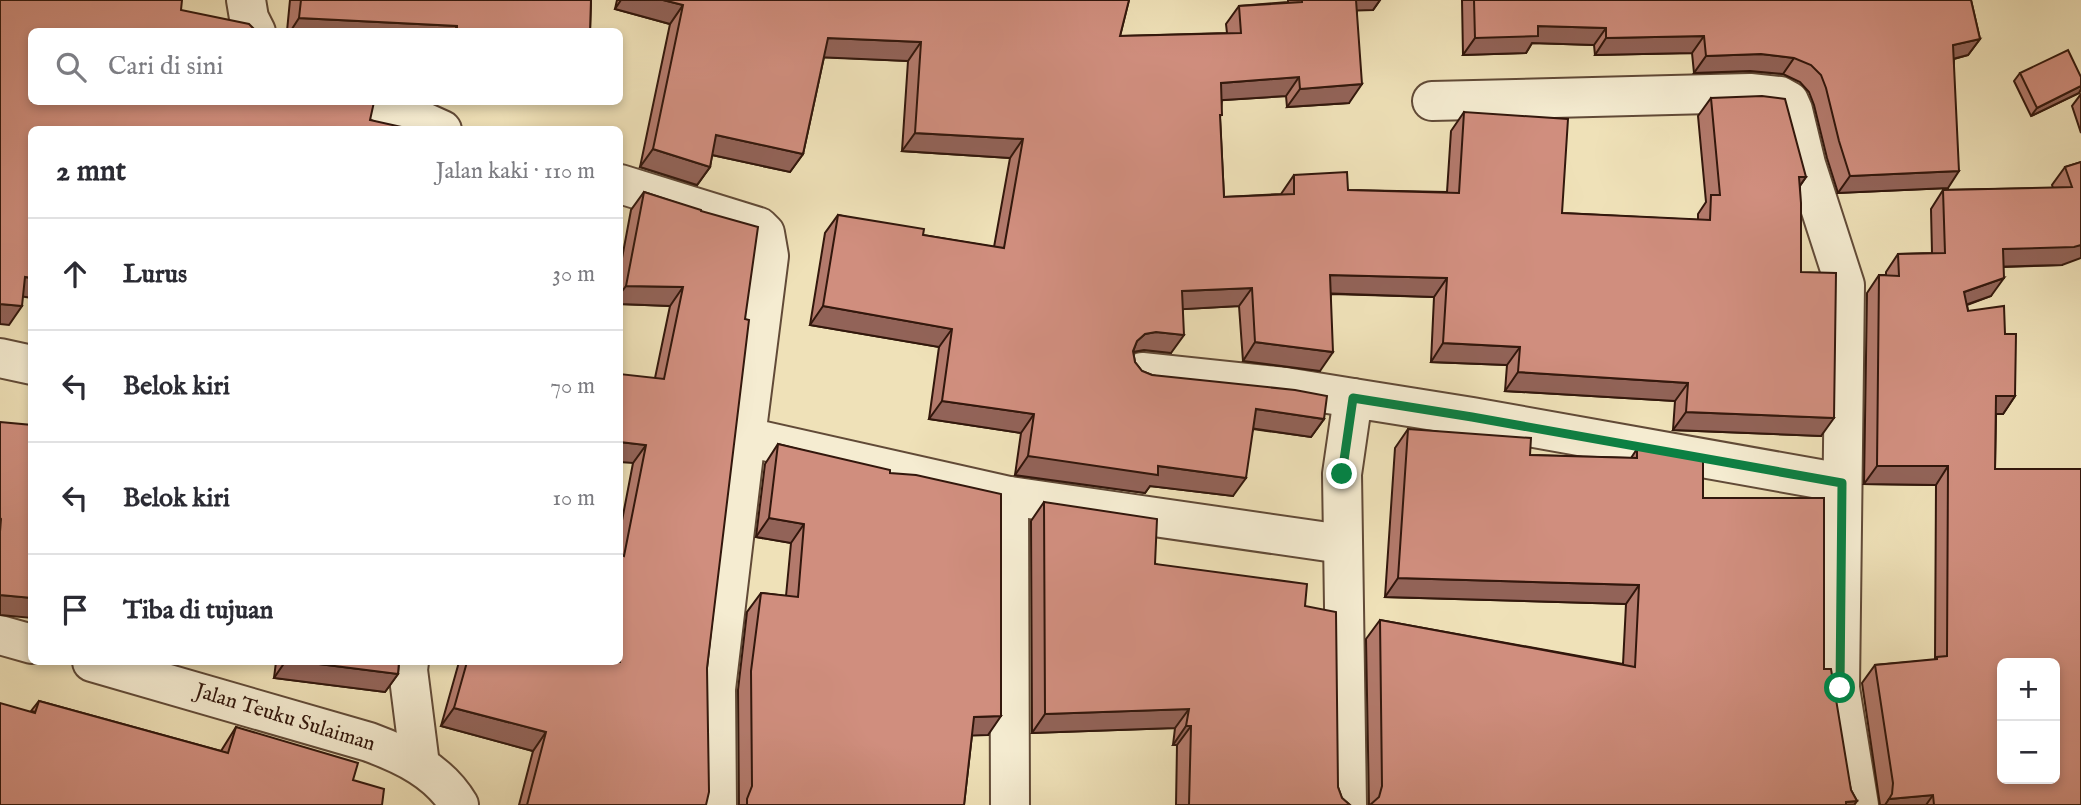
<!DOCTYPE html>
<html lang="id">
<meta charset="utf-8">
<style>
body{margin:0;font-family:"IM FELL English",serif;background:#f7f7f7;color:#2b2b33}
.controls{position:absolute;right:21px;bottom:21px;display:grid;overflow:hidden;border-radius:10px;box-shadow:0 4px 10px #0003}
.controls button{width:63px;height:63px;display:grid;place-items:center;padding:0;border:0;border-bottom:2px solid #e1e1e2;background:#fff;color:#2b2b33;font:35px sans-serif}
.stop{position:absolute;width:21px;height:21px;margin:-16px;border:5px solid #0b8043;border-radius:50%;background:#fff}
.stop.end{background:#0b8043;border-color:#fff;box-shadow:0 2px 7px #0008}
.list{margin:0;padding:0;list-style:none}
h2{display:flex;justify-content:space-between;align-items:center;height:91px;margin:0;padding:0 28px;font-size:30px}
h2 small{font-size:23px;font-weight:400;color:#7c7c81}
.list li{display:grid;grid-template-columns:46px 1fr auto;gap:21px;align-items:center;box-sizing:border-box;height:112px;padding:0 28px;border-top:2px solid #e1e1e2}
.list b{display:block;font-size:26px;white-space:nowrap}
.list em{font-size:23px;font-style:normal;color:#7c7c81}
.icon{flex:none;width:38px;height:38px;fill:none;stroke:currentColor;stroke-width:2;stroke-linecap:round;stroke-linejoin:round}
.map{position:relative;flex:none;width:2081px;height:805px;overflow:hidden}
.search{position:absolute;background:#fff;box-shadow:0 4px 10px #0003;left:28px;top:28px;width:595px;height:77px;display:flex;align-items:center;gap:18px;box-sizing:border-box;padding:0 24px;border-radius:10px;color:#7c7c81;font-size:26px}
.panel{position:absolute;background:#fff;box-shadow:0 4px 10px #0003;left:28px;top:126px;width:595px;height:539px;border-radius:10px}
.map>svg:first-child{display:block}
</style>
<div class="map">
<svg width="2081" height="805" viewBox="0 0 2081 805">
<rect width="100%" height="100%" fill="#efe1b8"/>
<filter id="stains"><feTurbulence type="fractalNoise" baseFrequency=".00286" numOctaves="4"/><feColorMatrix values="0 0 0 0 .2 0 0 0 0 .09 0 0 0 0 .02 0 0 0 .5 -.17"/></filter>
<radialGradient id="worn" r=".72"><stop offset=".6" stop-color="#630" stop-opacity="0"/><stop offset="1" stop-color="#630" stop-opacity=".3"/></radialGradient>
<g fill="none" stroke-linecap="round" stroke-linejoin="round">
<g stroke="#614a37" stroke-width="42">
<g id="minor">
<path d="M246,0L249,18L256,32"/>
<path d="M1432,101L1750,93L1780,96L1789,101L1793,110L1806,164L1845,285L1840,688L1859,805"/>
<path d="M380,102L442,130"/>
<path d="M620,184L759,227L765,233L769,256L746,437L1009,496L1342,544"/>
<path d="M0,358L32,365"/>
<path d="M1142,372L1285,387L1353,398"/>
<path d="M1009,496L1010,805"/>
<path d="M409,662L408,670L420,765"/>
<path d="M717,805L716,689L746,437"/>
<path d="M1347,805L1342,474L1353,398L1472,417L1842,483"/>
</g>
</g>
<g stroke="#614a37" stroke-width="42">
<g id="tertiary">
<path d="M0,635L32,644"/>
<path d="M92,662L369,742C404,755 439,771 459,805"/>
</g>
</g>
<use href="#minor" stroke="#f5ecd1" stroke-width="38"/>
<use href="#tertiary" stroke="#f5ecd1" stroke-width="38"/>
</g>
<g fill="#b37a6c" stroke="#32170c" stroke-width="2">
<path d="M290,0H591L590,32H280L287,31Z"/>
<path d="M617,0H1129L1120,36L1227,33L1226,24L1239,6L1288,2V0H1380L1373,10H1357L1349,103L1287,107L1286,96L1222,100L1220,118L1224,197L1281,194L1294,175L1348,190L1447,192L1451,131L1464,112L1562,213L1698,220V214L1706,202L1698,116L1711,98L1806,177L1800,186L1801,272L1821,436L1673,430L1675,401L1505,391L1507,365L1431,362L1434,297L1331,294L1320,371L1243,361L1239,306L1183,309L1171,353L1144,350L1133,352L1135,362L1142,371L1152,375L1324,419L1311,437L1253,429L1233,496L1150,486L1145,493L1015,475L1021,433L929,419L939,347L810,325L825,233L838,215L923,235L994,247L1010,158L902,151L908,61L824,57L803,154L790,172L712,155L710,167L697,185L640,167L670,24L615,9Z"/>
<path d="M1462,0H1971L1980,39L1968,55L1954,59L1948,188L1838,193L1827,158L1814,105L1809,92L1800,82L1783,74L1750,71L1694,73L1692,53L1595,55L1594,45L1532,43L1526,53L1463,55Z"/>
<path d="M2020,73L2081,77V89L2079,93L2031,116L2014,81Z"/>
<path d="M2081,94V133L2072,106Z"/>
<path d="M2081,162L2062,265L2003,267L1991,296L1967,305L1968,311L2005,334L2015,396L2003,414H1996L1995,469L2081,805H1880L1862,683L1875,665L1935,660L1936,485L1864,484L1867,293L1879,275H1886V272L1898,254L1932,253L1931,209L1943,190L2053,188L2052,185L2065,167Z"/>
<path d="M644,192L701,211L745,319L707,668L706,805H519L533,751L441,726L459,662H620V531L633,463L655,378L670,306L620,304V269L631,210Z"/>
<path d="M1408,429L1530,455L1631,458L1637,449L1703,498L1824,669L1851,790L1857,801L1854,805H1369L1366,639L1380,620L1623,664L1626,604L1385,597L1395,448Z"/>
<path d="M778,444L890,473L988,735H972L964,805H739L738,690L747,612L761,593L786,596L791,543L756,537L765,464Z"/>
<path d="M1044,502L1155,564L1305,606L1338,787L1342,798L1350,805H1176L1177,745H1173L1175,728L1032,733L1031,521Z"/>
<path d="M276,662H399L398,674L385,692L274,678Z"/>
<path d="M39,701L221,751L236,727L353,780L31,711Z"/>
</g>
<g fill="#926358" stroke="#32170c" stroke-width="2">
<path d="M621,0H663L683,5L670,24L615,9Z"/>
<path d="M1350,0H1380L1373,10L1342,11Z"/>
<path d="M299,18L457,26L454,32H290Z"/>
<path d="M1538,26L1606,28L1594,45L1532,43L1526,53L1463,55L1475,38Z"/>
<path d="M1704,36L1692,53L1595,55L1606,38Z"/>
<path d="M828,38L921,42L908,61L815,57Z"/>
<path d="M1980,39L1968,55L1941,62L1953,45Z"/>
<path d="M1761,54L1794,58L1783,74L1750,71L1694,73L1706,56Z"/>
<path d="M1299,77L1286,96L1208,101L1221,83Z"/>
<path d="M1362,84L1349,103L1287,107L1300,89Z"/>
<path d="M2081,86V89L2079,93L2031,116L2037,108Z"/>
<path d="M915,133L1023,139L1010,158L902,151Z"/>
<path d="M716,135L803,154L790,172L703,153Z"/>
<path d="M653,149L710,167L697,185L640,167Z"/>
<path d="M1959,171L1948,188L1838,193L1850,176Z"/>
<path d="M1799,177H1806L1793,195Z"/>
<path d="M2081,245V258L2062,265L1990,267L2003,249Z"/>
<path d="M1330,275L1447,278L1434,297L1317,293Z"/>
<path d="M25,277L32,278V298L13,295Z"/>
<path d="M2004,278L1991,296L1951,310L1964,292Z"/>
<path d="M626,286L683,287L670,306L620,304V294Z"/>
<path d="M1252,288L1239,306L1169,310L1182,291Z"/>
<path d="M0,304L22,306L9,325L0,324Z"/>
<path d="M823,306L952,329L939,347L810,325Z"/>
<path d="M1156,332L1184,335L1171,353L1144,350L1133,352L1137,341L1145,334Z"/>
<path d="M1255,342L1333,352L1320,371L1243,361Z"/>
<path d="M1443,343L1520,347L1507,365L1431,362Z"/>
<path d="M1518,372L1688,383L1675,401L1505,391Z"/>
<path d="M1996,396H2015L2003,414H1983Z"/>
<path d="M942,401L1034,414L1021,433L929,419Z"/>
<path d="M1256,409L1324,419L1311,437L1243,427Z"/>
<path d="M1686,412L1834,418L1821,436L1673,430Z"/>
<path d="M620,442L646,445L633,463L620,462Z"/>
<path d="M1028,456L1158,466L1246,478L1233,496L1150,486L1145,493L1015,475Z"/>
<path d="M1877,466H1948L1936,485L1864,484Z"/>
<path d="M769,518L804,524L791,543L756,537Z"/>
<path d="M1398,578L1639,585L1626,604L1385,597Z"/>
<path d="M0,595L32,598V618L0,615Z"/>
<path d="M285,662H303L398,674L385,692L274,678Z"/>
<path d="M454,708L546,732L533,751L441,726Z"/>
<path d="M1189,709L1175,728L1032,733L1045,714Z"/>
<path d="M1001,716L988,735L961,736L974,717Z"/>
<path d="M1186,726H1191L1177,745H1173Z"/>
<path d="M1933,795L1926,805H1885L1889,799Z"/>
<path d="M1857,801L1854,805H1844L1846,802Z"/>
</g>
<g fill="#d08e7e" stroke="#32170c" stroke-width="2" fill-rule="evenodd">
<path d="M0,0H182L181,10L249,24L257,32H32V102H374L370,120L415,130H32V278L25,277L22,306L0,304Z"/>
<path d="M301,0H591L590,32H457V26L299,18Z"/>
<path d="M663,0H1129L1120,36L1241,33L1239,6L1302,2V0H1356L1362,84L1300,89L1299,77L1221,83L1222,115H1220L1224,197L1294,194V175L1347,172L1348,190L1459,193L1464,112L1568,119L1562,213L1710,220L1711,195H1720L1711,98L1762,96L1785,99L1806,177H1799L1801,203V272L1836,273L1834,418L1686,412L1688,383L1518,372L1520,347L1443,343L1447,278L1330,275L1333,352L1255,342L1252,288L1182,291L1184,335L1156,332L1145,334L1137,341L1133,351L1135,362L1142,371L1152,375L1295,390L1327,396L1324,419L1256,409L1246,478L1158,466V475L1028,456L1034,414L942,401L952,329L823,306L838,215L924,229L923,235L1004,248L1023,139L915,133L921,42L828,38L803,154L716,135L710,167L653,149L683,5Z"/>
<path d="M1474,0H1971L1980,39L1953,45L1959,171L1850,176L1839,141L1826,88L1821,75L1811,65L1794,58L1761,54L1706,56L1704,36L1606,38V28L1538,26V36L1475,38Z"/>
<path d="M2068,50L2081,77V86L2037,108L2020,73Z"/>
<path d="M2081,162V245L2074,247L2003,249L2004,278L1964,292L1968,311L2004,306L2005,334H2016L2015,396H1996L1995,469H2081V805H1934L1933,795L1889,799L1892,794L1893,783L1875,665L1937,659V657L1947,656L1948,466H1877L1879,275L1899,276L1898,254L1945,253L1943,190L2072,187L2065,167ZM2002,663H2055V779H2002Z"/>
<path d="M644,192L701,210V211L758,227L745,319L749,320L707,668L709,792L706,805H527L546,732L454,708L467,662H620V565L622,555L624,556L646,445L620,442V374L664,379L683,287L626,286Z"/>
<path d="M0,422L32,425V598L0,595V532L1,519L0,518Z"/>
<path d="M1408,429L1531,438L1530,455L1637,458V449H1645L1703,459V498H1824V669H1831L1851,790L1857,801L1846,802V805H1370L1379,797L1382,786L1380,620L1635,667L1639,585L1398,578Z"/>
<path d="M778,444L890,470V473L916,475L1001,494V716L974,717L964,805H747V799L752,786L751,671L761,593L798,597L804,524L769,518Z"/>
<path d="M1044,502L1157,519L1155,564L1307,584L1305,606L1336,612L1338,787L1342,798L1350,805H1189L1191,726H1186L1189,709L1045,714Z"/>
<path d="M303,662H399L398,674Z"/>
<path d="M39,701L228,753L236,727L358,763L353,780L384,789L382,805H0V703L35,713Z"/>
</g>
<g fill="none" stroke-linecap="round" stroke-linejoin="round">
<path stroke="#0b8043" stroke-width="9" d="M1342,474L1353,398L1472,417L1842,483L1840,688"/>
</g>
<g text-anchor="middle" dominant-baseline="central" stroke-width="6" stroke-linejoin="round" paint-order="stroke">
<g font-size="21" fill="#32170c" stroke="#f5ecd1">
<text transform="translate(285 718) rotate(17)">Jalan Teuku Sulaiman</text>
</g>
</g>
<rect width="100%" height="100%" filter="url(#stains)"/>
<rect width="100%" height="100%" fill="url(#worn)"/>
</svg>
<div class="controls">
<button>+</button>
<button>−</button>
</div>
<div class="stop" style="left:1840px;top:688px"></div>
<div class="stop end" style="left:1342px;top:474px"></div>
<div class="search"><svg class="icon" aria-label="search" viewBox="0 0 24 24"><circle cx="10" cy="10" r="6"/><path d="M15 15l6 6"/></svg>Cari di sini</div>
<section class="panel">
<h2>2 mnt<small>Jalan kaki · 110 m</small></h2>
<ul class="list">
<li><svg class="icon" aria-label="ahead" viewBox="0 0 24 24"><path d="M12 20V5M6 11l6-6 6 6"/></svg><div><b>Lurus</b></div><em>30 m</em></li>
<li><svg class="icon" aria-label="left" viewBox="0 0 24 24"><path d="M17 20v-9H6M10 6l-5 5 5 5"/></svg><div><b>Belok kiri</b></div><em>70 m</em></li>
<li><svg class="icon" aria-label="left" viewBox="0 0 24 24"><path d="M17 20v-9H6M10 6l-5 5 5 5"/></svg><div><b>Belok kiri</b></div><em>10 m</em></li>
<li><svg class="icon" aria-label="arrive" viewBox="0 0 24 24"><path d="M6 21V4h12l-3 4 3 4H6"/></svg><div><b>Tiba di tujuan</b></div></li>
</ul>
</section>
</div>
